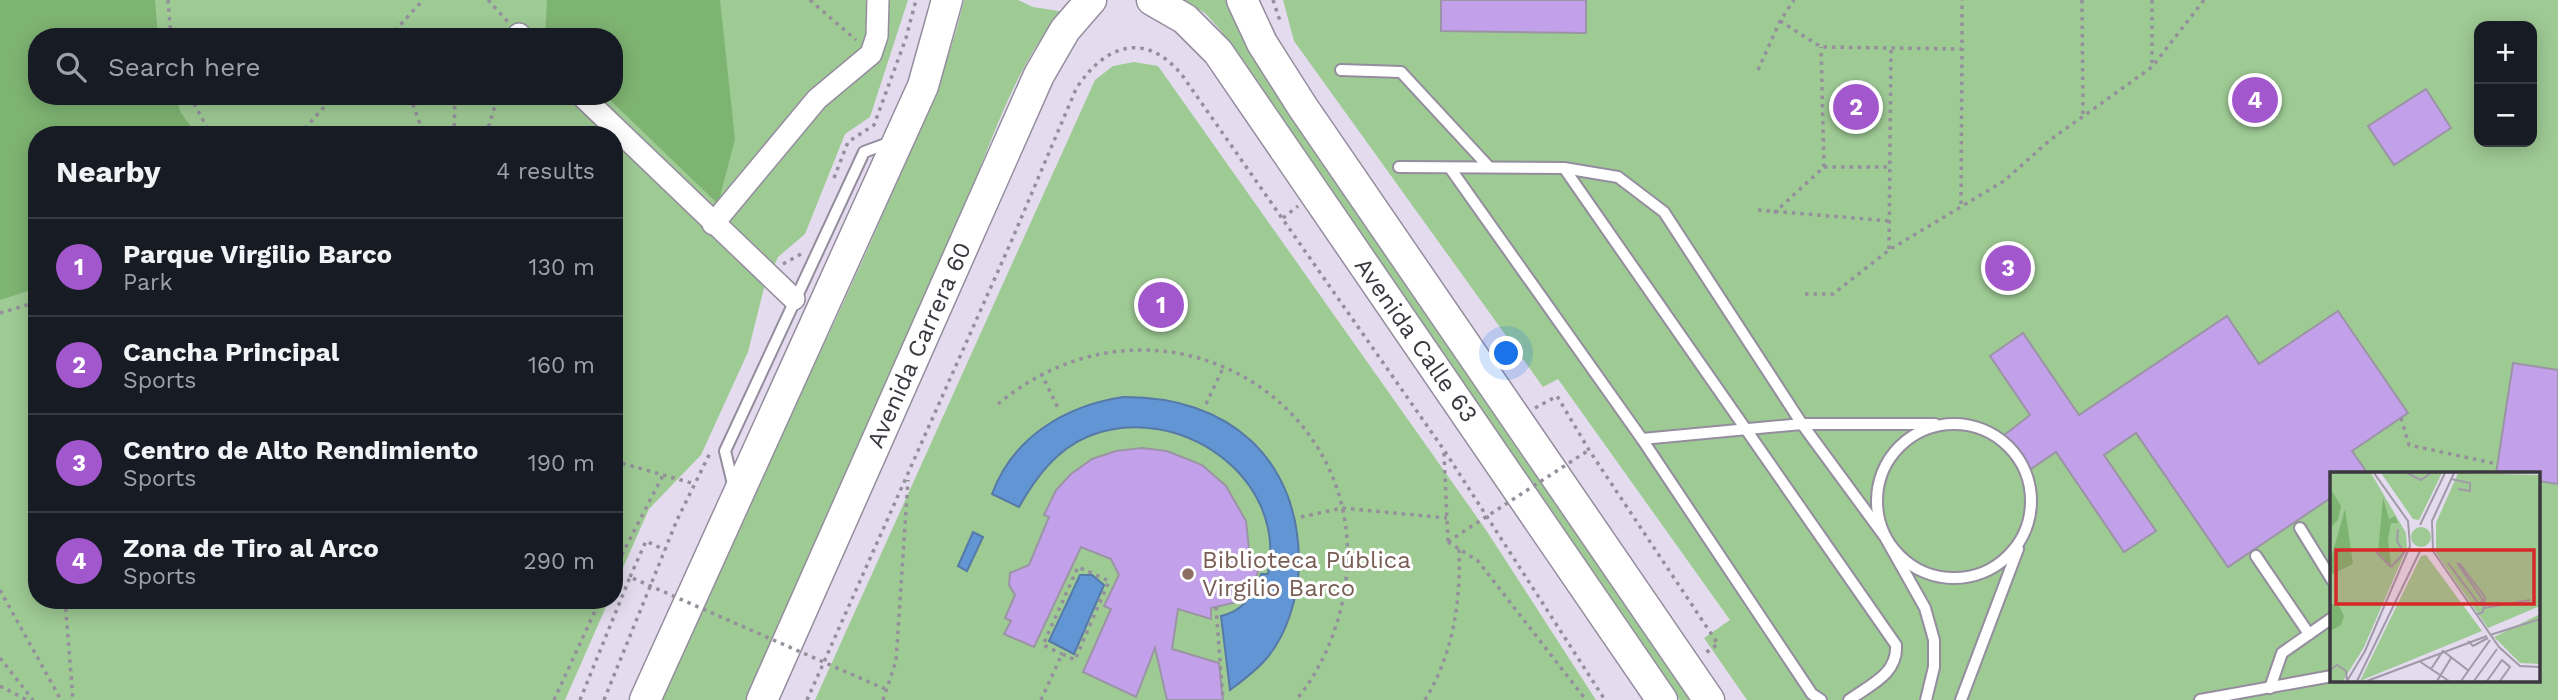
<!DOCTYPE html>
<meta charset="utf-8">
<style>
body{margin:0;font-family:"Work Sans",sans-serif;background:#20242c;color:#f1f3f6}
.controls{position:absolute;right:21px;top:21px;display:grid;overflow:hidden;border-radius:14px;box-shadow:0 4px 18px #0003}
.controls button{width:63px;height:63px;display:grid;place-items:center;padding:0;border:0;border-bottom:2px solid #363941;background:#171b24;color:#f1f3f6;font:35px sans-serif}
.you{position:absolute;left:1507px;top:354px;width:24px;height:24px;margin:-18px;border:5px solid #fff;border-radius:50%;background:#1a73e8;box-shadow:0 0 0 10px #1a73e833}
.badge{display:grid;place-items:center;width:46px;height:46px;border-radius:50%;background:#a258cc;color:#fff;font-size:23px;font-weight:700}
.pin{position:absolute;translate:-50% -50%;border:4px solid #fff;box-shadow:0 2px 7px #0006}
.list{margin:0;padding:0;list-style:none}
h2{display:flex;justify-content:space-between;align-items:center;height:91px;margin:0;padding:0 28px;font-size:30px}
h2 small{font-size:23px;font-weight:400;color:#9ea1a6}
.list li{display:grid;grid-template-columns:46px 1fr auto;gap:21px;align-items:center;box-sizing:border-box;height:98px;padding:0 28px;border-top:2px solid #363941}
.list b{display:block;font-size:26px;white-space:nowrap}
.list p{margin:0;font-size:23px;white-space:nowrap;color:#9ea1a6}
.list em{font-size:23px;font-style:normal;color:#9ea1a6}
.icon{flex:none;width:38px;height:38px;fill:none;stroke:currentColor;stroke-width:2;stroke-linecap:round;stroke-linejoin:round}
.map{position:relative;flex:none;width:2558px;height:700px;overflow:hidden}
.search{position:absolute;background:#171b24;box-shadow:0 4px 18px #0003;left:28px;top:28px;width:595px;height:77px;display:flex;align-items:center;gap:18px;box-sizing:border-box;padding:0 24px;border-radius:28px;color:#9ea1a6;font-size:26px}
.panel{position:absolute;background:#171b24;box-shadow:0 4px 18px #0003;left:28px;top:126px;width:595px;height:483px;border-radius:28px}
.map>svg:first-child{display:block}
</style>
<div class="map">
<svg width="2558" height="700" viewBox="0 0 2558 700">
<rect width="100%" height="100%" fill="#e4dcee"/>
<g fill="#9eca94" fill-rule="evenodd">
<path d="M0,0H908L870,117L845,134L805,234L778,257L764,288L748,352L701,455L649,509L614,588V135H37V600H609L565,700H0ZM37,37H614V96H37Z"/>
<path d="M964,0H1018L1033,7L1065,12C1016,52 979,178 952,239C885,393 815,546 746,700H659C728,541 807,387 877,228C909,154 946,79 964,0Z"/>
<path d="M1182,0H1229L1696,700H1680L1307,161L1221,31L1205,13Z"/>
<path d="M1283,0H2558V700H1747L1704,638L1730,620L1558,379L1543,387L1294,41ZM2479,26H2532V142H2479ZM2332,474H2539V681H2332Z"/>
<path d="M1134,62L1158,66L1486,530L1596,700H815L1095,80L1113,66Z"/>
</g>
<g fill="#7eb472">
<path d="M0,0H155L158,37H37V96H175L181,113L197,135H37V288L0,300Z"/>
<path d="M547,0H720L735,139L718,204L606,96H614V37H545Z"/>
</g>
<g fill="#6295d3" stroke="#5679a7" stroke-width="2">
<path d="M1123,397C1228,396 1300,458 1299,565C1298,597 1287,635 1266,659C1256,671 1242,681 1230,690L1221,616C1243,611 1255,594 1261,574H1268C1288,476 1177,401 1089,436C1057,449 1036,477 1019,507L992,494C1013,437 1065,406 1123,397Z"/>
<path d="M973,532L983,537L967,571L958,566Z"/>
<path d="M1080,575H1092L1104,585L1074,654L1049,641Z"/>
</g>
<g fill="#c2a0ea" stroke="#9b94a5" stroke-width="2">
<path d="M1441,0H1586V33L1441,31Z"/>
<path d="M2426,89L2451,128L2394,165L2368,126Z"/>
<path d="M2338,311L2408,413L2352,451L2368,474H2332V497L2228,567L2136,433L2104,455L2156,531L2124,552L2056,452L2028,471L2021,452L2003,436L2030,415L1990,356L2023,333L2079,415L2227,316L2259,364Z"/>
<path d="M2513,363L2558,370V484L2539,481V474H2496Z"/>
<path d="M1142,448L1167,451L1202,465L1226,486L1246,521L1251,568H1259L1254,584L1247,595L1237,602L1211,608V619L1178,609L1172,649L1219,663L1223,700H1167L1155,648L1136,697L1083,672L1111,609L1104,606L1119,575L1111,559L1081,547L1034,647L1004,634L1011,621L1005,618L1015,595L1009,585L1010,573L1029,565L1049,517L1044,515L1056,490L1071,474L1092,459L1116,451Z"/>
</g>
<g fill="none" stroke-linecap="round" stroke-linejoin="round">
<g stroke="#948d9e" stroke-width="14">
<g id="lane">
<path d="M1341,70L1401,72L1488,166"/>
<path d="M1399,167L1564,168L1618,177L1664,212L1802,424L1885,537L1925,608L1934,640V667L1926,700"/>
<path d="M1450,168L1642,439L1812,694L1821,700"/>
<path d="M1564,168L1896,645C1898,674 1870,685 1849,700"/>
<circle cx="1954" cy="501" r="77"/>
<path d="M1642,439L1802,424H1935"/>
<path d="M734,488L725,451L864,152L891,142"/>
<path d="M2300,528L2332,580"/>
<path d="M2256,556L2309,634"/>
<path d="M2270,688L2282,653L2332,618"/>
<path d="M1961,700L2018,549"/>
<path d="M2200,700L2332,676"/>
</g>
</g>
<g stroke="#948d9e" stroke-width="24">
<g id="street">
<path d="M519,34L522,37"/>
<path d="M582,96L794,299"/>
<path d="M713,224L817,99L871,54L877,36L878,0"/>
</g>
</g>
<g stroke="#948d9e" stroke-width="33">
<g id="secondary">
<path d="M1152,0L1185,19L1218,52L1662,700"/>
<path d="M1242,0L1262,43L1302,106L1709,700"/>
<path d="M645,700L923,86L947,0"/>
<path d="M762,700L1039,75L1065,30L1091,0"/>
</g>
</g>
<g stroke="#958f9c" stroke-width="3.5" stroke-dasharray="3.5 5" stroke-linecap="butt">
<path d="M168,0L171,37"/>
<path d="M488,0L508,22"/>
<path d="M810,0L856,40"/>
<path d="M1273,0L1280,21"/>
<path d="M2082,0L2083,117"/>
<path d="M2152,0V65"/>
<path d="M1780,21L1821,47L1962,49V0"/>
<path d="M389,37L423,0"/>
<path d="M1758,70L1780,21L1794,0"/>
<path d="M190,96L211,135"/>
<path d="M410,96L424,135"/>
<path d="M299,135L334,96"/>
<path d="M454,135L455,96"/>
<path d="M486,135L498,96"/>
<path d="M1824,167H1890"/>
<path d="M834,178L848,142L874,125L906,38L916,0"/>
<path d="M1961,204L1962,49"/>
<path d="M1758,210L1890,221"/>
<path d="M1774,213L1824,167L1821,47"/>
<path d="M1283,218L1298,206"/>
<path d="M1889,249L1891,48"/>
<path d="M783,264L801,254"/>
<path d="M1805,294H1833L1889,250L2004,181L2050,140L2152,67L2204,0"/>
<path d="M0,313L37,302"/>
<path d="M1041,373L1059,410"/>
<path d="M998,404C1163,267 1395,410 1339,616C1330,647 1317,675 1296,700"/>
<path d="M1206,404L1224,366"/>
<path d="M1535,408L1557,396L1589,450L1718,644L1704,654"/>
<path d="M2401,418L2409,445L2497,464"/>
<path d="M1444,453L1448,542"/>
<path d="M614,461L695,484"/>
<path d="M1301,517L1342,508L1447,518"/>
<path d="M1448,542L1478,561L1586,700"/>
<path d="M1448,542L1455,537"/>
<path d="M614,570L663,475"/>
<path d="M630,577L646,541L665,550"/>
<path d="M0,590L61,700"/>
<path d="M65,600L73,700"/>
<path d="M1216,607L1223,700"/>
<path d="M0,658L33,700"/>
<path d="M0,686L27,700"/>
<path d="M554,700L600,600"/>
<path d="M604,700L677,520L711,451"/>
<path d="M807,700L1011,242L1076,89C1104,45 1145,30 1182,75L1444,450L1605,700"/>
<path d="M883,700L896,661L908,480"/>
<path d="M1041,700L1062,654L1075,660L1109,581L1078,567L1043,645L1062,654"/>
<path d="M1425,700C1453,654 1461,602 1459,549"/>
</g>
<use href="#lane" stroke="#fff" stroke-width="10"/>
<use href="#street" stroke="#fff" stroke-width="21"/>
<use href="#secondary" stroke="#fff" stroke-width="30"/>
<g stroke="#958f9c" stroke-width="3.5" stroke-dasharray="3.5 5" stroke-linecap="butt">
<path d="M1455,537L1589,450"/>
<path d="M580,700L630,577L885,689"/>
</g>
</g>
<circle fill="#8d6e63" stroke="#fff" stroke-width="2.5" cx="1188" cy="574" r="7"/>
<g text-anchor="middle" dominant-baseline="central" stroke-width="6" stroke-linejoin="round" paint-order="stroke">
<g font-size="24" fill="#3b383f" stroke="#fff">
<text transform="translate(1416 340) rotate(55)">Avenida Calle 63</text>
<text transform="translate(919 345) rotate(-66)">Avenida Carrera 60</text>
</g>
<g font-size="24" fill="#785e54" stroke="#fff" text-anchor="start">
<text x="1202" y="560">Biblioteca Pública<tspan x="1202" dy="28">Virgilio Barco</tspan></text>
</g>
</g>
<g transform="translate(2330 472)">
<rect width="210" height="210" fill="#e4dcee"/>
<path d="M0,1H41L76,61L77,76L34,175L13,209H0ZM51,1H112L89,48L83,47ZM128,1L210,3V134L158,156L106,81V51ZM81 65a10 10 0 1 1 20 0a10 10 0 1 1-20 0ZM96,83L152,159L30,209L91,84ZM210,142V192L190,191L164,165Z" fill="#9eca94"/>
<path d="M0,16L11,34L8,48L0,56ZM53,25L59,47L65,44L68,51H61L58,68L61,94L48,81ZM15,37L23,92L0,103V90ZM0,131L9,134L14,144L11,153L0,159Z" fill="#7eb472"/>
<path fill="none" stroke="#a09aa8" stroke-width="2" d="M77,1L91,8L101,1M124,1L102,49L103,79L169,175L190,194L210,195M121,7L140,11V19L128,17M90,53L115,1M46,80L61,95M118,91L149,132L153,128L127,91M129,91L155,125L153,140L146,143M61,95L74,81L67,69L68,57M154,136L200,128M160,163L210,147M138,169L143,174L158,166M89,189L119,209M101,197L113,179L139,199M0,198L7,193L16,199L17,209M17,209L35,179L80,74L78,49L44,1M27,209L91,77M37,209L157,164M107,209L121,186M131,209L160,168M144,209L167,177M157,209L172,188L180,195L170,209"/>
<path fill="#d62828" fill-opacity="0.15" stroke="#d62828" stroke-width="3.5" d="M6,78H204V132H6Z"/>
<rect width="210" height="210" fill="none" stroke="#3b383f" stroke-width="3.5"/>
</g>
</svg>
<div class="controls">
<button>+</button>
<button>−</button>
</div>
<div class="you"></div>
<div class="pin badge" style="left:1161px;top:305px">1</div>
<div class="pin badge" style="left:1856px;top:107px">2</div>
<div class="pin badge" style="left:2008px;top:268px">3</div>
<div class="pin badge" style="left:2255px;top:100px">4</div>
<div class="search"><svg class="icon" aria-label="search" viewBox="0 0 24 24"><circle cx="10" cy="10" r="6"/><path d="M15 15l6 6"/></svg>Search here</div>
<section class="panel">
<h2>Nearby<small>4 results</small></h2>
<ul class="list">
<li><span class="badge">1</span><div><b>Parque Virgilio Barco</b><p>Park</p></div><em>130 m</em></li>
<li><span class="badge">2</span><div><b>Cancha Principal</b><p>Sports</p></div><em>160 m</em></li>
<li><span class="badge">3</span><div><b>Centro de Alto Rendimiento</b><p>Sports</p></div><em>190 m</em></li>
<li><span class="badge">4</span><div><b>Zona de Tiro al Arco</b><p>Sports</p></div><em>290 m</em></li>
</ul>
</section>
</div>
